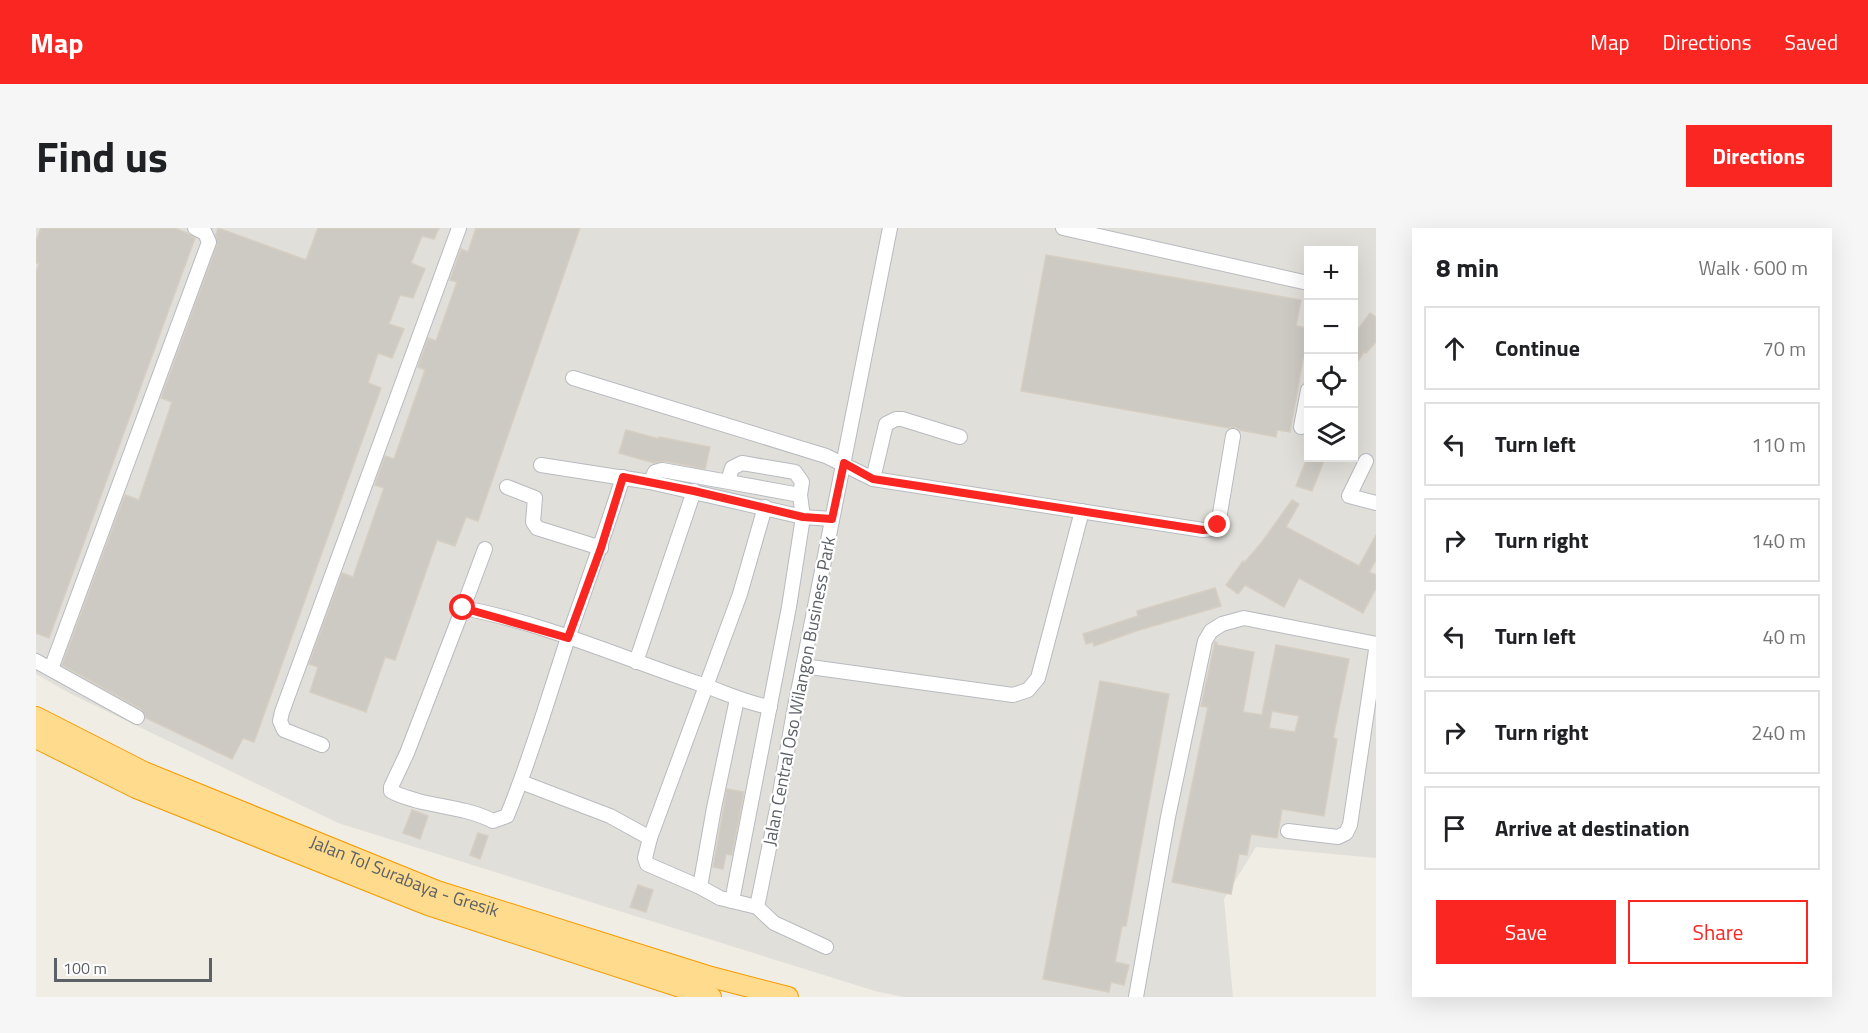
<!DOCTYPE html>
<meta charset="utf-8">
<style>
body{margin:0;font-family:"Titillium Web",sans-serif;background:#f6f6f6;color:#202124}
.controls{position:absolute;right:18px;top:18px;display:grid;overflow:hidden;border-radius:0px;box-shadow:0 6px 24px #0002}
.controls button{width:54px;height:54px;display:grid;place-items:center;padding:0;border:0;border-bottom:2px solid #e0e0e0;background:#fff;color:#202124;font:30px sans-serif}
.scale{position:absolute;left:18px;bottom:15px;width:158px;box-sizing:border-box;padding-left:6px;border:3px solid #5c6167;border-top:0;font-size:16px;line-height:21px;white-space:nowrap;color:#5c6167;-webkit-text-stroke:4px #fff;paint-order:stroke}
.stop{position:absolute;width:18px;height:18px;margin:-14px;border:4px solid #f92622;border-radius:50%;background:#fff}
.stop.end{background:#f92622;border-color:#fff;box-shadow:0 2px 6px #0008}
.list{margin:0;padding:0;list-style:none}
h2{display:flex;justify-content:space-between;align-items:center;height:78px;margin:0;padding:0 24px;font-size:26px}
h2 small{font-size:20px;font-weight:400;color:#757577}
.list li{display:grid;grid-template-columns:39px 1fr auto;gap:18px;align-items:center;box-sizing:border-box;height:84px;margin:0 12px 12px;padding:0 12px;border:2px solid #e0e0e0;border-radius:0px}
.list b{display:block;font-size:22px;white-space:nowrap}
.list em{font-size:20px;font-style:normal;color:#757577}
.actions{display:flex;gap:12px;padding:18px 24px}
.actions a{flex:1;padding:14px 0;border:2px solid #f92622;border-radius:0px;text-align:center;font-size:21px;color:#f92622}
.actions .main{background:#f92622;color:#fff}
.icon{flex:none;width:33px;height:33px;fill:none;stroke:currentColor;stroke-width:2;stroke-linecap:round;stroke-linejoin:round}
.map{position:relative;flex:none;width:1340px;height:769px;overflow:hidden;border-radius:0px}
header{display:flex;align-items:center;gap:36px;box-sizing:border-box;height:84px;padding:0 30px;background:#f92622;color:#fff}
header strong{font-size:28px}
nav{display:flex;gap:33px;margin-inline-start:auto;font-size:21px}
.intro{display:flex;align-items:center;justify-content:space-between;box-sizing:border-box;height:144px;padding:0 36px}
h1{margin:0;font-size:42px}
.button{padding:15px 27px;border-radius:0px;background:#f92622;color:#fff;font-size:21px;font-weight:700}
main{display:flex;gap:36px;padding:0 36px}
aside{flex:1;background:#fff;border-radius:0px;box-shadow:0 6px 24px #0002}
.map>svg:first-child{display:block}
</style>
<header>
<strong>Map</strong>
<nav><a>Map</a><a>Directions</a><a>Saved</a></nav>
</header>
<div class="intro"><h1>Find us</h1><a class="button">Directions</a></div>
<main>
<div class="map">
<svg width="1340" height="769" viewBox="0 0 1340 769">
<rect width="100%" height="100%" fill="#f0ede5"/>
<path fill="#e1dfd9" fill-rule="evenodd" d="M0,0H1340V630L1220,619L1188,671L1197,769H868L839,763L302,595L35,466L0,446ZM1272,22H1318V230H1272Z"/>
<g fill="#cdcac3" stroke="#d6cec2" stroke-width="1.5" fill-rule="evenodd">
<path d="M5,0H138L151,5L159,10L13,410L0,405V44L3,36L0,35V13Z"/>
<path d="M182,0L270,32L282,0H403L398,11L386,8L375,35L389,41L377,70L364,67L353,96L368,101L356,130L342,125L332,155L345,160L218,514L207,510L196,531L110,490L105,481L26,437L89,267L103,272L136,174L125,170L181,17L180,7Z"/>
<path d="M440,0H544L442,293L430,289L419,318L401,312L359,432L349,429L330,484L274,464L282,439L273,436L306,345L317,349L348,260L339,257L349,228L358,231L389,142L382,139L392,110L400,113L421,54L414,52L425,21L432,24Z"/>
<path d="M1010,27L1265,72L1260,98L1272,100V119L1271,131H1267L1254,204L1241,202L1240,209L1204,202L1199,199L1193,200L985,163Z"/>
<path d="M1334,85L1340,89V114L1330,125L1328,124L1317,140V108Z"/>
<path d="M590,202L623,211V209L674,219L669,241L628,233L618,235L583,225Z"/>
<path d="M1271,230H1289L1276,263L1260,258Z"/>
<path d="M1256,272L1263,276L1250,299L1323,338L1340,307V332L1333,344L1340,347V360L1327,385L1263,350L1248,379L1209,357L1202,366L1190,357L1207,333L1208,335L1226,314Z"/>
<path d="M1179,360L1185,378L1100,403L1058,418L1057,414L1050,416L1047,406L1102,388L1101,383Z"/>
<path d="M1179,414L1181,415V417L1218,424L1207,484L1226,487L1240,417L1313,431L1297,510L1301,511L1288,588L1246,581L1241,610L1215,606L1211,627L1203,626L1195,666L1136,654L1172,479L1165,478ZM1236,483L1263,488L1259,504L1233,500Z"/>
<path d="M1064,453L1133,466L1090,698H1086L1079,734L1093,737L1088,757L1075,754L1073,764L1007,751Z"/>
<path d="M691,561L708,564L696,627L690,626L687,641L677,639Z"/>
<path d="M376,582L392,588L384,611L367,605Z"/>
<path d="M442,605L452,608L444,631L434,627Z"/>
<path d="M602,657L617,662L610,684L594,679Z"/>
</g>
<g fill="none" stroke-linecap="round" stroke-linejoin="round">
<g stroke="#b7bbc0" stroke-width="16">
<g id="minor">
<path d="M1027,0L1272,55"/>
<path d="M537,150L790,228L837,251L1167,302L1177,301L1182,297L1197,208"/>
<path d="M1265,199L1272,162"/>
<path d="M1330,233L1313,268L1340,275"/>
<path d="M505,237L614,254L767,289L796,291"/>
<path d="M587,249C570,303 551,356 532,410C512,470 495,530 471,588L457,593C434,581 407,579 382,573C373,570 363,568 355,563V559L371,525L427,380C508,395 586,430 664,456C688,464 709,475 734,479"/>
<path d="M837,251L850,196L860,191H866L924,209"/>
<path d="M692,253L696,240L706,235L759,244L766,254L764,267"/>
<path d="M614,254L619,244L626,242L764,267L767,289L753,379L696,673"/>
<path d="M471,259L499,270L497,294L501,300L565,320"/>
<path d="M427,380L449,321"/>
<path d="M0,433L101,489"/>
<path d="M600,434L658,263"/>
<path d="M767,438L977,467L992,462L1002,450L1046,283"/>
<path d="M15,441L173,14L169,5L159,0"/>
<path d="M286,517L248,502L244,493L246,484L423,0"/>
<path d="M485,554L574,588L614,610L609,630L611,636L664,659L684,670L721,679L738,695L790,719"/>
<path d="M1252,603L1302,609L1310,605L1314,597L1340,422"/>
<path d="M614,610L704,366L729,279"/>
<path d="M664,659L678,580L701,471"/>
<path d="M721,679L743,571L757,489L854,0"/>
<path d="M1100,769L1132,589L1169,413L1175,403L1186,396L1208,390L1340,416"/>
</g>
</g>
<g stroke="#f59a00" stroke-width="22">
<g id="highway">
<path id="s1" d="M0,489L108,544L401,663L675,749L752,769"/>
<path d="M0,510L100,560L392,677L675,769"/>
</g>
</g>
<use href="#minor" stroke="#fff" stroke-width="14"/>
<use href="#highway" stroke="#ffdb8d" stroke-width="20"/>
</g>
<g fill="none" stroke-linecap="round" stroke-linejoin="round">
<path stroke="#f92622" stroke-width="8" d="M427,380L532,410L565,320L587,249L658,263L767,289L796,291L808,235L837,251L1167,302L1177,301L1182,297"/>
</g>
<g text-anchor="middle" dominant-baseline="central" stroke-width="4.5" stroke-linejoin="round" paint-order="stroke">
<g font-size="18" fill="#5c6167" stroke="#fff">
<text transform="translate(763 463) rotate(-79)">Jalan Central Oso Wilangon Business Park</text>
<text stroke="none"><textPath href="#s1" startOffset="402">Jalan Tol Surabaya - Gresik</textPath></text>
</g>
</g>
</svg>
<div class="controls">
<button>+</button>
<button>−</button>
<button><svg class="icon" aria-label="locate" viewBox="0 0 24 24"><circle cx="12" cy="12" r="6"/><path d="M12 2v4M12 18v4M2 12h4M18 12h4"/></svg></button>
<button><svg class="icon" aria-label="layers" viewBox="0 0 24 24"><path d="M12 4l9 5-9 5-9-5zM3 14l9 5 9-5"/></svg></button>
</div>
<div class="scale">100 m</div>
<div class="stop" style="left:427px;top:380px"></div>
<div class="stop end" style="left:1182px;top:297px"></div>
</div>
<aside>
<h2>8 min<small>Walk · 600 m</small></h2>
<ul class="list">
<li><svg class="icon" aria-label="ahead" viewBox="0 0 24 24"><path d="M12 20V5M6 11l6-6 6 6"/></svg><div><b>Continue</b></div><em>70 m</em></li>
<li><svg class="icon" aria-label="left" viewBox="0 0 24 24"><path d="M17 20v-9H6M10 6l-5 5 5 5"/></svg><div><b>Turn left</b></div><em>110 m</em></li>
<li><svg class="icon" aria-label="right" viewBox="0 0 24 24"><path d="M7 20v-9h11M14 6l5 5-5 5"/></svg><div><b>Turn right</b></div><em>140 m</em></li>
<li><svg class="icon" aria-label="left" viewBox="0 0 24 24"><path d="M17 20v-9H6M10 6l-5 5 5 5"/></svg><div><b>Turn left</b></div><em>40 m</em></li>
<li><svg class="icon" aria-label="right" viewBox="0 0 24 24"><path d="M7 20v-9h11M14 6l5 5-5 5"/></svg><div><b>Turn right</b></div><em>240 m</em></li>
<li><svg class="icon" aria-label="arrive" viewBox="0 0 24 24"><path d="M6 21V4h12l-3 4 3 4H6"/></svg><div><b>Arrive at destination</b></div></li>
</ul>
<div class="actions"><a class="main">Save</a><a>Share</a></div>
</aside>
</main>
